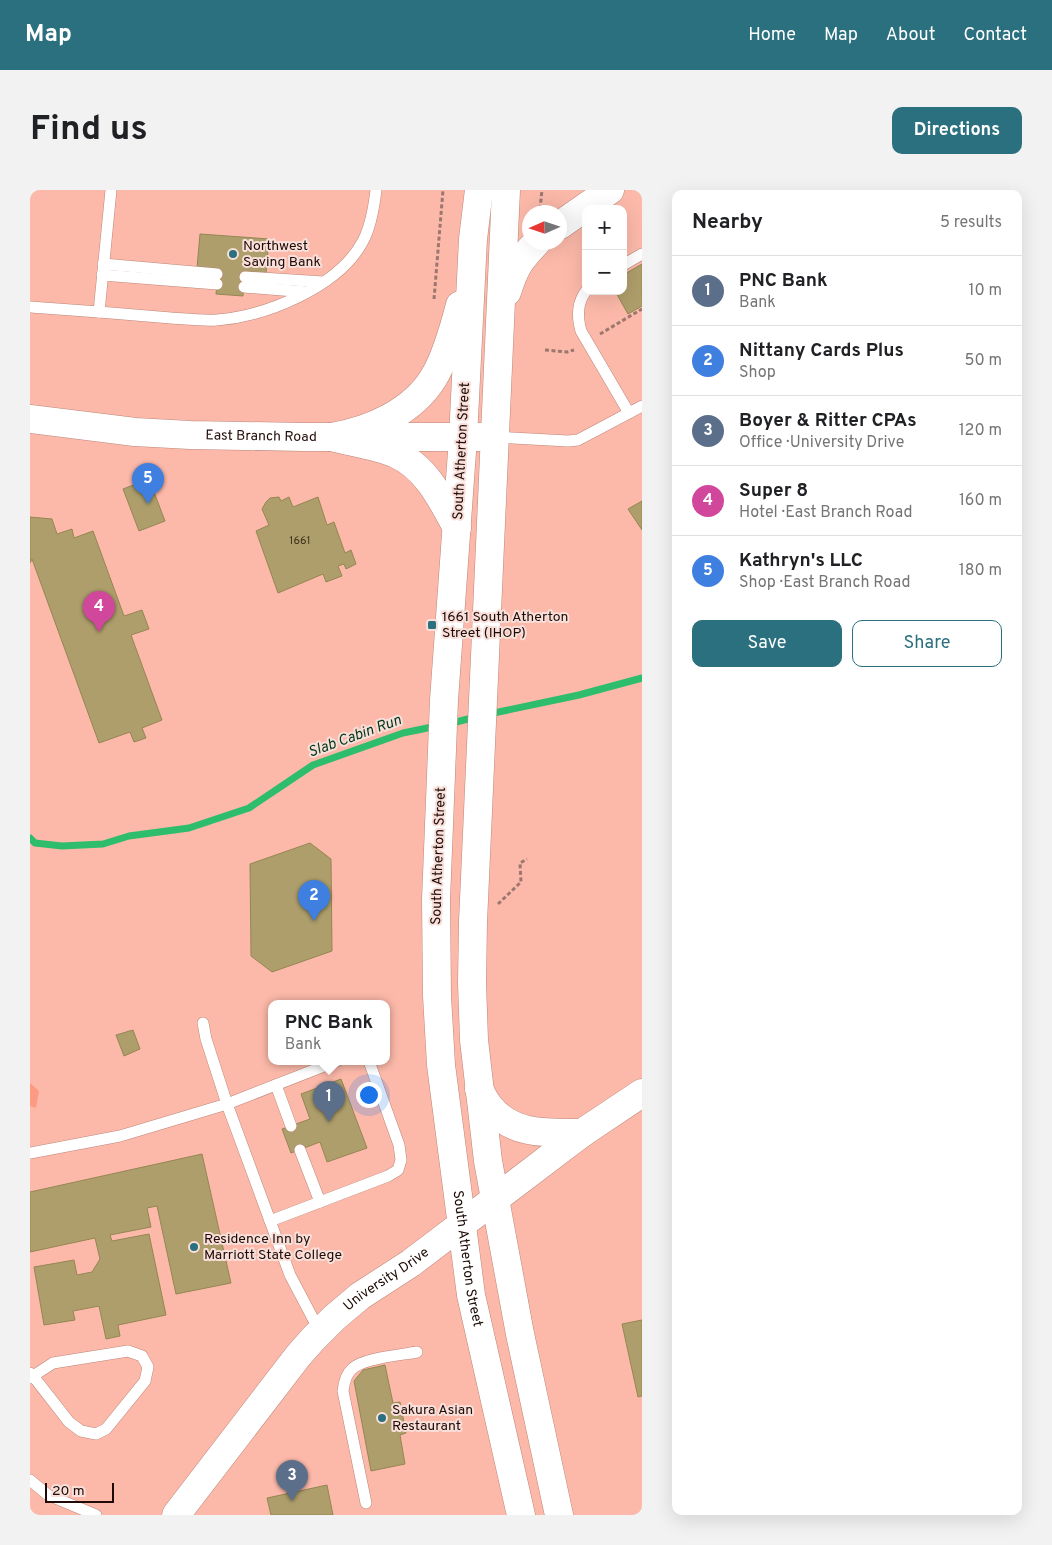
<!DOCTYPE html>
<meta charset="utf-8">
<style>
body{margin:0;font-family:Overpass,sans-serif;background:#f2f2f2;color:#202124}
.controls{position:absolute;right:15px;top:15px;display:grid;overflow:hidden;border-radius:10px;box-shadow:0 5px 20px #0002}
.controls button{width:45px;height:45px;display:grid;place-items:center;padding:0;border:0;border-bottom:1px solid #e0e0e0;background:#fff;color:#202124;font:25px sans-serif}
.compass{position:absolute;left:492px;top:15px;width:45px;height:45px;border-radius:50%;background:#fff;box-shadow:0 5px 20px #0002;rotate:267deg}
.scale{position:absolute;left:15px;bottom:12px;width:69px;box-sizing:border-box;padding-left:5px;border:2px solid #1e0a06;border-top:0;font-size:14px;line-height:18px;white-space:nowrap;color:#1e0a06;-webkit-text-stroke:4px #f8dfd9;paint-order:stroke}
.you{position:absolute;left:338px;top:904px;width:18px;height:18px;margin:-12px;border:4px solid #fff;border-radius:50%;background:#1a73e8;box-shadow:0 0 0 8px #1a73e833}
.badge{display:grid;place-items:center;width:32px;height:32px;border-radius:50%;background:#2a707e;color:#fff;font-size:16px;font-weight:700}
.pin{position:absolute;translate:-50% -41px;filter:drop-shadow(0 1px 2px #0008)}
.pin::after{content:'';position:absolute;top:26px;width:18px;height:15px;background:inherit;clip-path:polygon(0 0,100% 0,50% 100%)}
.popup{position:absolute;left:238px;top:810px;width:122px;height:65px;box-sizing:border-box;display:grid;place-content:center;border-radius:10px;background:#fff;filter:drop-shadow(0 1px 4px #0005);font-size:16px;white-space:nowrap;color:#757577}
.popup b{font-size:19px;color:#202124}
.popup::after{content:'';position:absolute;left:50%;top:100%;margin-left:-10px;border:10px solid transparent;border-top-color:#fff}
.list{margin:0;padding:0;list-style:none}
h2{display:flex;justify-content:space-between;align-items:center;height:65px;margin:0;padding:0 20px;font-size:21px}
h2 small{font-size:16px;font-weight:400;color:#757577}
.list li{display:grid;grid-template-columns:32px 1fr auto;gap:15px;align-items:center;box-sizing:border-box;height:70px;padding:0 20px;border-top:1px solid #e0e0e0}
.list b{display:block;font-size:19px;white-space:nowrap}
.list p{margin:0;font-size:16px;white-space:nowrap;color:#757577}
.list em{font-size:16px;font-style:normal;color:#757577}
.actions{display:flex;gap:10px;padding:15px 20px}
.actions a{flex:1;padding:11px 0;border:1px solid #2a707e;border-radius:10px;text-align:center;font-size:18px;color:#2a707e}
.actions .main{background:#2a707e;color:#fff}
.map{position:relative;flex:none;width:612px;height:1325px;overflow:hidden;border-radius:10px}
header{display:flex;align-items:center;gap:30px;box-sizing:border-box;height:70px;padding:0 25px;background:#2a707e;color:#fff}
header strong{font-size:24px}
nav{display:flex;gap:28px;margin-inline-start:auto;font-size:18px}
.intro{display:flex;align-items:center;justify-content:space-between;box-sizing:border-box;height:120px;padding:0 30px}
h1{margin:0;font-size:35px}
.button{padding:12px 22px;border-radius:10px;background:#2a707e;color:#fff;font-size:18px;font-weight:700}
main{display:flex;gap:30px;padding:0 30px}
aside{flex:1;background:#fff;border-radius:10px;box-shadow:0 5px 20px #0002}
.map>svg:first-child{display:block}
</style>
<header>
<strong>Map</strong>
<nav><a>Home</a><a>Map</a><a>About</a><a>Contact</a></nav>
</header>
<div class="intro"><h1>Find us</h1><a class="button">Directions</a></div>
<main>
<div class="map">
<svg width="612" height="1325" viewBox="0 0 612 1325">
<rect width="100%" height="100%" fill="#fccbc0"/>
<path fill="#fcb9a9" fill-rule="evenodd" d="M0,0H612V1325H0ZM556,19H593V101H556ZM500,22H530V52H500ZM242,813H356V871H242Z"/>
<path fill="#fd9a83" d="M0,893L9,901L6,918L0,916Z"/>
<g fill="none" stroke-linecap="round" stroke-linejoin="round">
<g stroke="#2dbd6d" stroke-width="7">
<path d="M459,524L549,505L612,488"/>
<path d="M418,534L446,527"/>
<path d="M0,648L5,653L32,656L73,654L99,646L159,638L219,618L283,575L373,543L407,536"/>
</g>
</g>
<g fill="#ae9e6b" stroke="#958653">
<path d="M170,44L239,49L236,83L215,82L213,106L186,104L188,80L167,78Z"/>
<path d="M612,74V116L598,124L585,101H593V85Z"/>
<path d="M119,289L135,331L109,341L93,299Z"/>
<path d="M249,307L251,311L259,307L263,317L288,307L297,335L304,332L315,363L321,360L326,374L316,379L314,374L308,376L312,386L296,392L293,384L248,403L226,341L239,335L232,319L236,312L240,308Z"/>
<path d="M612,311V340L598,319Z"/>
<path d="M0,327L22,329L27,344L42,339L44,348L63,341L94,426L112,420L119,439L101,445L132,530L112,538L116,548L104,552L100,542L69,553L2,369L0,373Z"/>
<path d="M280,653L301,669L302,761L242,782L221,766L220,674Z"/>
<path d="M103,840L110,859L94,866L86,845Z"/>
<path d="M311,889L337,958L297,972L290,952L261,963L252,939L280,929L271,904Z"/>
<path d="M172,964L201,1093L146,1104L127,1016L117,1018L121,1037L80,1045L82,1051L119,1044L136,1125L88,1135L90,1146L76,1149L69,1116L43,1121L45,1130L14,1135L4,1077L44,1070L47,1085L62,1082L70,1069L65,1048L0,1062V1002Z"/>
<path d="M612,1130V1206L608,1207L592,1134Z"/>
<path d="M355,1175L363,1213L370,1212L376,1243L370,1245L375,1274L341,1281L324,1191L333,1180Z"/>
<path d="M297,1295L303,1325H241L237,1308Z"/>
</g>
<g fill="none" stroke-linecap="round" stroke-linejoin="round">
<g stroke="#bd8679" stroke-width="12">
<g id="service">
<path d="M81,0L69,122C93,124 117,126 141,128C156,129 172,131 187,130C236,126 309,97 333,51C341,36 344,17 346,0"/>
<path d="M73,74L187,84"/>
<path d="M593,75L612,64"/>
<path d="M72,85L187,94"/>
<path d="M215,87L293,92"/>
<path d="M214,97L277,102"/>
<path d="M556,101C547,113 547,127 551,141L599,223"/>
<path d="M0,117L69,122"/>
<path d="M465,247L538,251L548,250L612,216"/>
<path d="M173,833L176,849L197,914L260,1085L290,1142"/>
<path d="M246,895L261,936"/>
<path d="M270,960L290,1012"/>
<path d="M0,963L90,946L197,914L307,871"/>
<path d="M240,1031L358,986L368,980L371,970L369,955L339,871"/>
<path d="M0,1183L3,1186L39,1232L51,1241L66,1244L76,1239L115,1191L118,1177L112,1166L98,1161L23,1173L3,1186L0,1188"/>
<path d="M0,1290L18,1305L66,1325"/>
<path d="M336,1313L313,1201C314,1193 316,1184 322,1179C332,1168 372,1165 387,1162"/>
</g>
</g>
<g stroke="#bd8679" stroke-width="29">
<g id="secondary">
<path id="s1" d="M0,229L105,242L160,245L274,247H465"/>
<path id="s2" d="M146,1325L268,1166L283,1149L304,1128L330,1106L381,1073L552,943L612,903"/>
</g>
</g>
<g stroke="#bd8679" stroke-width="29">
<g id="primary">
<path id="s3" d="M449,0L443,49L433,248L414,510L406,710L407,806L411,875L441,1105L491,1325"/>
<path d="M476,0L443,732L442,793L444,850L458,971L490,1144L529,1325"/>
<path d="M530,35L580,0"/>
<path d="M477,102C485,77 489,71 507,52"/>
<path d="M301,247C340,241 383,222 404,187C416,167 424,138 430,115"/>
<path d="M305,248C325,253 347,256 366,264C396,277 412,310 427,338"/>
<path d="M449,899C452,905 455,911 459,916C482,946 519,943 552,943"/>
</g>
</g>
<g stroke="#9b776f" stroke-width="3" stroke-dasharray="4 2.5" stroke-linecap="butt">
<path d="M510,19L512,0"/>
<path d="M404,109L413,0"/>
<path d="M570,144L612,119"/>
<path d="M515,160L537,162L544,160"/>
<path d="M468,714L491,692L490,673L497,669"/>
</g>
<use href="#service" stroke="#fff" stroke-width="11"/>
<use href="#secondary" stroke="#fff" stroke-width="28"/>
<use href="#primary" stroke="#fff" stroke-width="28"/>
</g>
<g fill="#2a707e" stroke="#f8dfd9" stroke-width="2">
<circle cx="203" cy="64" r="5"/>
<rect x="397" y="430" width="10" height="10" rx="2.5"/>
<circle cx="164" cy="1057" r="5"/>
<circle cx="352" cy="1228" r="5"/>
</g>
<g text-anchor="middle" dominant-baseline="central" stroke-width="4" stroke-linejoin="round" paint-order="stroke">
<g font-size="11" fill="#422f1f">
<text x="270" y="351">1661</text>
</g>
<g font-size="14" fill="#1e0a06" stroke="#f8dfd9" text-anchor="start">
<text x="213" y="56">Northwest<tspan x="213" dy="16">Saving Bank</tspan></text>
<text x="412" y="427">1661 South Atherton<tspan x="412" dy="16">Street (IHOP)</tspan></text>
<text x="174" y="1049">Residence Inn by<tspan x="174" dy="16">Marriott State College</tspan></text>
<text x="362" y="1220">Sakura Asian<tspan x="362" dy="16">Restaurant</tspan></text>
</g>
<g font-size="14" fill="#1e0a06" stroke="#f8dfd9">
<text stroke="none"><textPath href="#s1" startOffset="232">East Branch Road</textPath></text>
<text transform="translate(432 261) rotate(-87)">South Atherton Street</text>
<text transform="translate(409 666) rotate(-88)">South Atherton Street</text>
<text stroke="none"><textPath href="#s3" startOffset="1072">South Atherton Street</textPath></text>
<text stroke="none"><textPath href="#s2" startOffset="318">University Drive</textPath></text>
</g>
<g font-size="15" font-style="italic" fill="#003819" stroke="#f8dfd9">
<text transform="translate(325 547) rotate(-20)">Slab Cabin Run</text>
</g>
</g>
</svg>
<div class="controls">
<button>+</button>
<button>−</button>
</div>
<svg class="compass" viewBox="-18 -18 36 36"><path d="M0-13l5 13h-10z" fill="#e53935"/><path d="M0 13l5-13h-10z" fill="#757577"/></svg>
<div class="scale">20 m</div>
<div class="you"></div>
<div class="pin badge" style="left:299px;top:932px;background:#5c6f8a">1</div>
<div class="popup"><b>PNC Bank</b>Bank</div>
<div class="pin badge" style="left:284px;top:731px;background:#3f7fe0">2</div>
<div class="pin badge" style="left:262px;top:1311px;background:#5c6f8a">3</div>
<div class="pin badge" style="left:69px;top:442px;background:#d1479c">4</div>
<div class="pin badge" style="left:118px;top:314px;background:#3f7fe0">5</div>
</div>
<aside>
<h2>Nearby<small>5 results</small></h2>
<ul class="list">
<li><span class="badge" style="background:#5c6f8a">1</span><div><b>PNC Bank</b><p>Bank</p></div><em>10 m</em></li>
<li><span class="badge" style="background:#3f7fe0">2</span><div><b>Nittany Cards Plus</b><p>Shop</p></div><em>50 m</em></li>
<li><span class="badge" style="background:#5c6f8a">3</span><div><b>Boyer &amp; Ritter CPAs</b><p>Office · University Drive</p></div><em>120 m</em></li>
<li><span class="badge" style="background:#d1479c">4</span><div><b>Super 8</b><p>Hotel · East Branch Road</p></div><em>160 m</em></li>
<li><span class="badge" style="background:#3f7fe0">5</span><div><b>Kathryn's LLC</b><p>Shop · East Branch Road</p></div><em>180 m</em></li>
</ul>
<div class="actions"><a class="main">Save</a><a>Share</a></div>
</aside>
</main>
